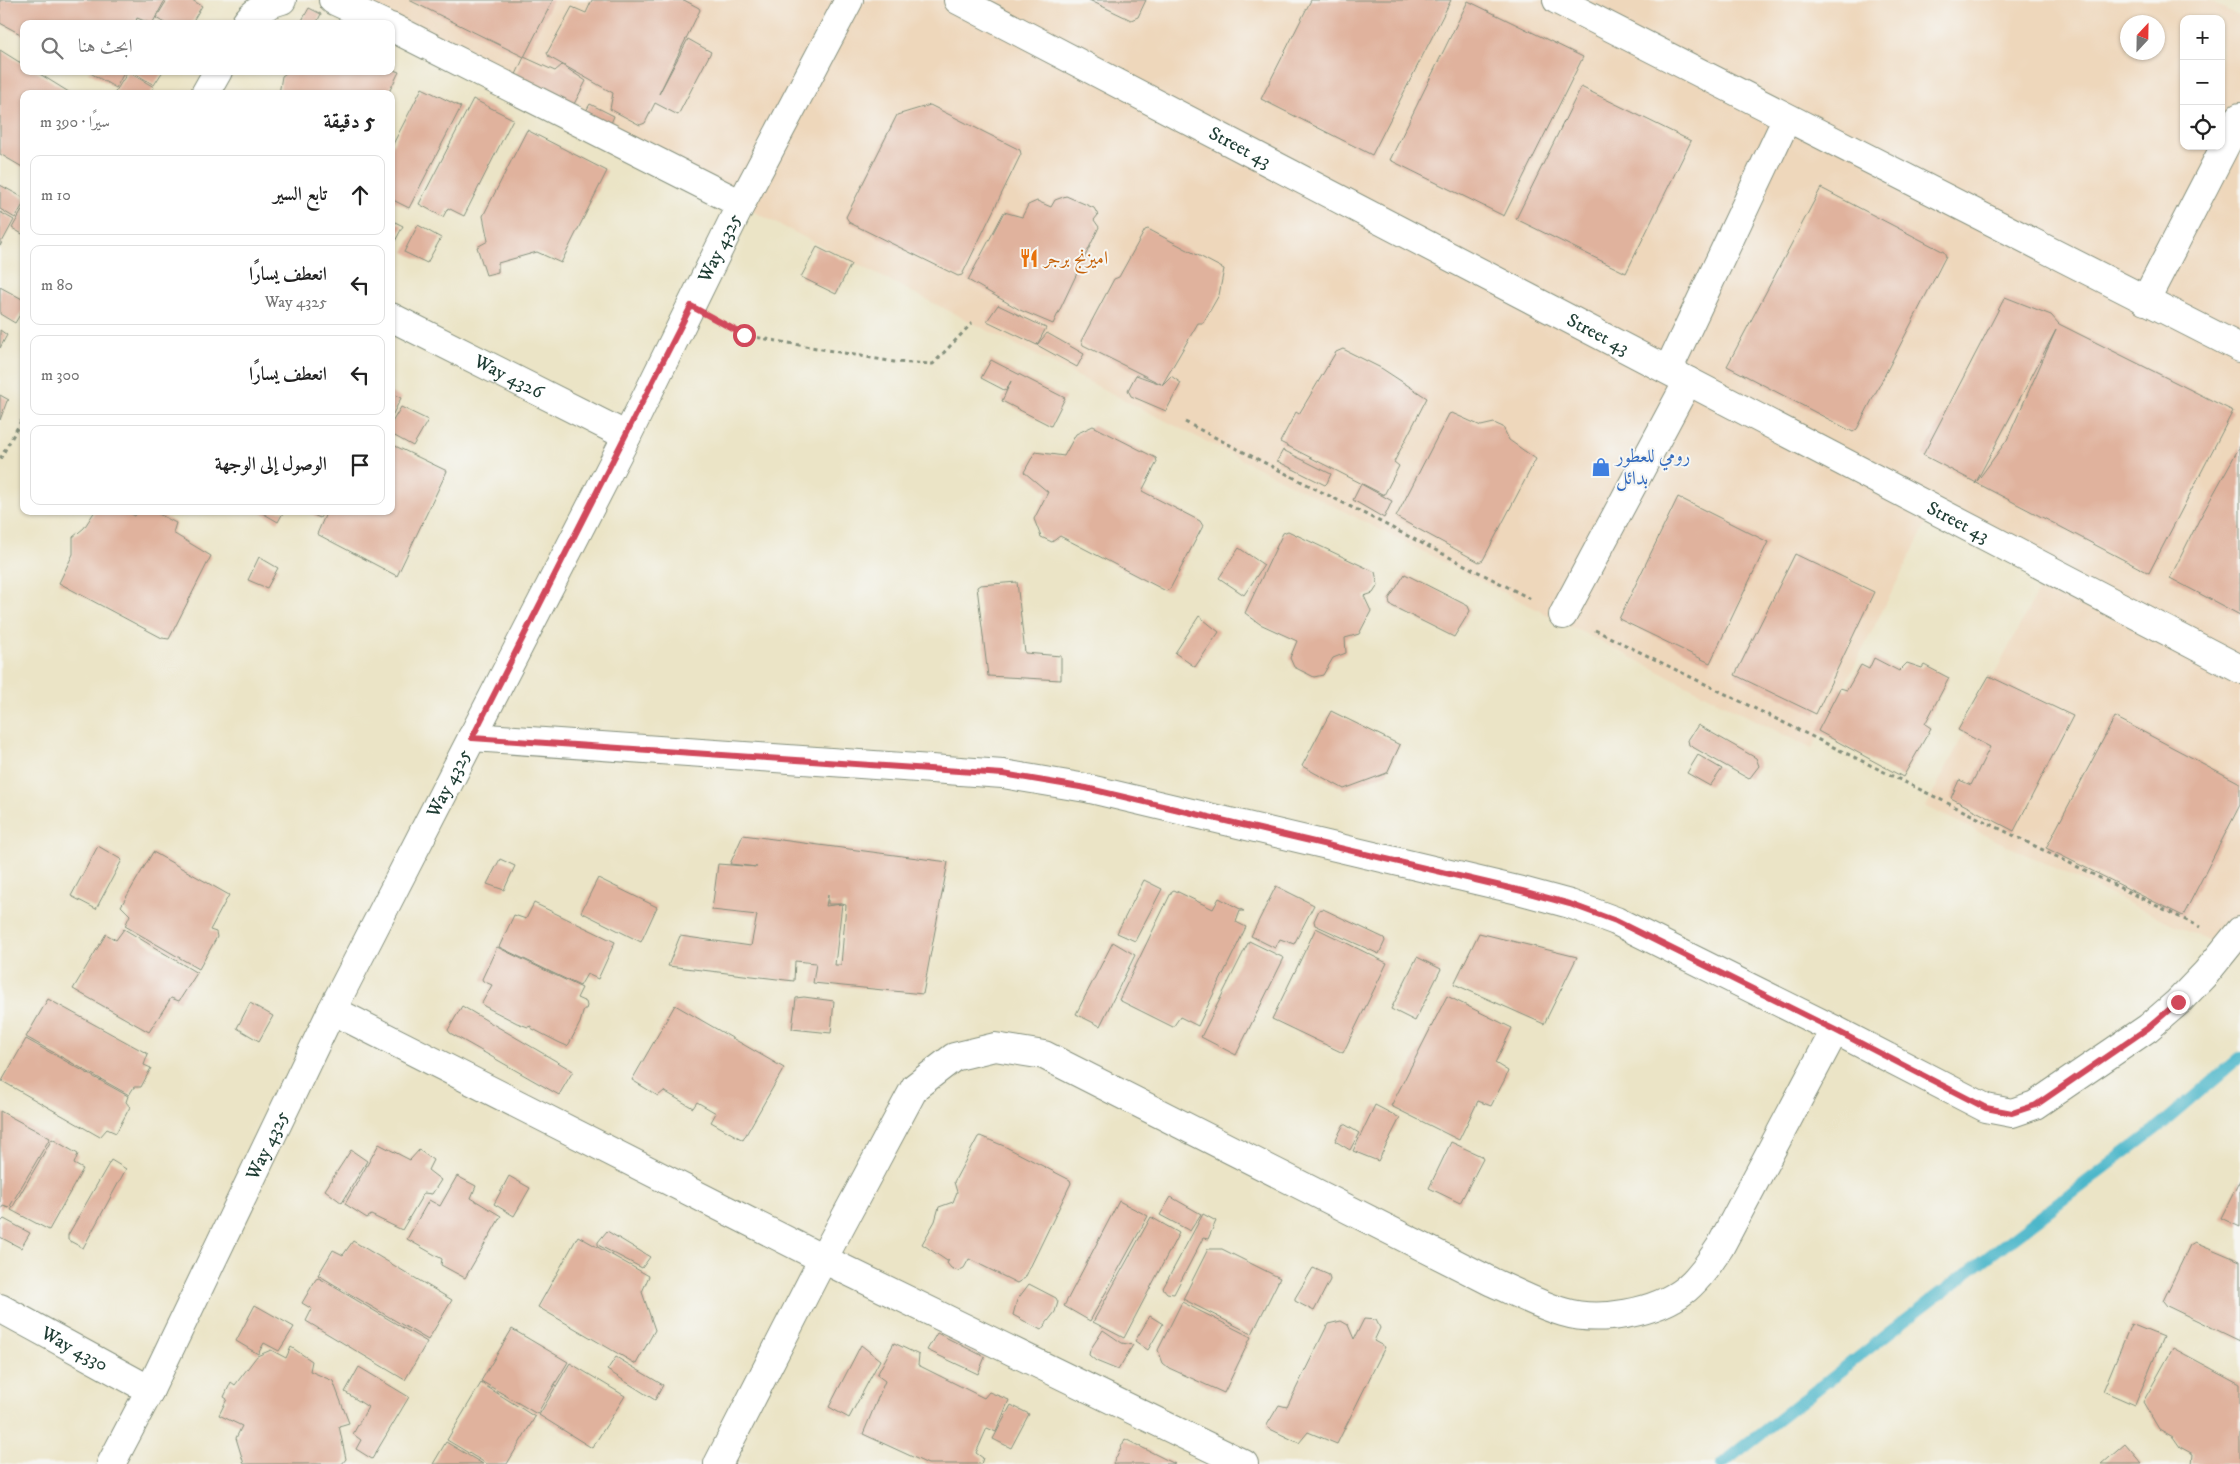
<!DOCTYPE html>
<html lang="ar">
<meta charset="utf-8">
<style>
body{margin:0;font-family:"IM FELL DW Pica",Amiri,serif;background:#f2f2f2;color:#222;direction:rtl}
.controls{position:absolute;right:15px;top:15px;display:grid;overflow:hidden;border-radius:10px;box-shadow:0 1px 4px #0004}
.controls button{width:45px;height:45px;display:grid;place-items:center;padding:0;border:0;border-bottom:1px solid #e0e0e0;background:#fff;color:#222;font:25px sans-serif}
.compass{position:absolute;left:2120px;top:15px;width:45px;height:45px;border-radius:50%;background:#fff;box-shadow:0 1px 4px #0004;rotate:22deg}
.stop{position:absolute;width:15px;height:15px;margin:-11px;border:4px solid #d1495b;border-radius:50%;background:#fff}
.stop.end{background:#d1495b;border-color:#fff;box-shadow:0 1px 5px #0008}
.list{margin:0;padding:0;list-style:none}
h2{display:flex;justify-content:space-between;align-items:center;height:65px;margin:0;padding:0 20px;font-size:21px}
h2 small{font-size:16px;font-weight:400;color:#767676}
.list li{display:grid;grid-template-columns:32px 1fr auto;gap:15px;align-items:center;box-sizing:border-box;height:80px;margin:0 10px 10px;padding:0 10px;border:1px solid #e0e0e0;border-radius:10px}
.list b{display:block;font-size:19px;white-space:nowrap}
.list p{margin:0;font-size:16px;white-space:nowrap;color:#767676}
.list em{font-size:16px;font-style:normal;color:#767676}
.icon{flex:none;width:28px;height:28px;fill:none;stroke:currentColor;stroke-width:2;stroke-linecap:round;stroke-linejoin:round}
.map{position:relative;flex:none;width:2240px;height:1464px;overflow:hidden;direction:ltr}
.search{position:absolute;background:#fff;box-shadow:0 1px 4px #0004;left:20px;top:20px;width:375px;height:55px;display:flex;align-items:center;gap:12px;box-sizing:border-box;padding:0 18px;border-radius:10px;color:#767676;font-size:19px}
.panel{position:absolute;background:#fff;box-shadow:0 1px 4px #0004;left:20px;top:90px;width:375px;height:425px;border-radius:10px;direction:rtl}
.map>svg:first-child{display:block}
</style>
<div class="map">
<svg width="2240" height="1464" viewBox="0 0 2240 1464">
<rect width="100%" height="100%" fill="#f6f6f2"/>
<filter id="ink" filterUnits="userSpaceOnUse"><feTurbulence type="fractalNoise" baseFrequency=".02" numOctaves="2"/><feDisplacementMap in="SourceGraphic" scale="10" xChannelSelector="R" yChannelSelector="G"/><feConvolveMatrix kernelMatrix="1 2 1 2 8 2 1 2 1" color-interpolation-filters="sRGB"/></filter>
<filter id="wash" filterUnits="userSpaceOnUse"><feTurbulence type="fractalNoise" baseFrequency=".0096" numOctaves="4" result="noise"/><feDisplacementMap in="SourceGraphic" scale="20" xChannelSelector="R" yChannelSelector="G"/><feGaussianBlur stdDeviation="1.12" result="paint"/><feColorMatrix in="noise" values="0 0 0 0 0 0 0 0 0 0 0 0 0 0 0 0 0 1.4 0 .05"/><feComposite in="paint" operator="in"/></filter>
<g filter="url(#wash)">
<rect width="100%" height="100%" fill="#ebe4c6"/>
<path fill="#eed7bb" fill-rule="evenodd" d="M337,0H2209L2240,17V956L1926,807L2049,569L1934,509L1812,749ZM2184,19H2221V146H2184ZM2128,22H2158V52H2128Z"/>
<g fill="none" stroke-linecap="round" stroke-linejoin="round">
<path stroke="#4db7ca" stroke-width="12" d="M1722,1464L1891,1331L2162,1124L2240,1057"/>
</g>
<g id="blocks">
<g fill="#e0b29d" fill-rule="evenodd">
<path d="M0,0H165L152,24L137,18L135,24H24V36L0,23Z"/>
<path d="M167,0H192L202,6L191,24H166L156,18Z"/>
<path d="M409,0H553L524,57Z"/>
<path d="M592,0H684L699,8L700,10L659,94L688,39L711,52L678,115L655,103L645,123L640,125L610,109L613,93L549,57L547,53L572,7L586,13Z"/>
<path d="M1089,0H1146L1138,17L1131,20Z"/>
<path d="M1311,0H1451L1372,155L1261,99Z"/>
<path d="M1468,1L1583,57L1504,216L1390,160Z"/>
<path d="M309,8L321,14L316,24H300Z"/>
<path d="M0,50L24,65V71H35L72,94H24V168L0,154Z"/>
<path d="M524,57L555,71L562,65L586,81L573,106L514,79Z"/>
<path d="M391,69L399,72L388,94H279L282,76L289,71H391Z"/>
<path d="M87,71H125L116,88Z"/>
<path d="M131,71H163L154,85Z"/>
<path d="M128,72L154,87L150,94H114Z"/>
<path d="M1581,87L1691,141L1626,273L1516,219Z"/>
<path d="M422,88L461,107L409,208L391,199V148Z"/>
<path d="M473,99L513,119L464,216L448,208L443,217L419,204Z"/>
<path d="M590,104L614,116L608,131L582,118Z"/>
<path d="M930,105L1020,150L1021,154L962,275L958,276L850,223L846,217L897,115Z"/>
<path d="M527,130L607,171L561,263L537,252L498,263V272L486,275L477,247L488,241L483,216Z"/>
<path d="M0,185L24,198V203L15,218L0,209Z"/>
<path d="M1821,188L1944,252L1946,256L1857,429L1853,432L1727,366Z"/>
<path d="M1066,196L1094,208L1098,215L1094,220L1099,227L1053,324L1020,310L968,280L1004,212L1022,217L1028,205L1037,201L1051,207L1055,200Z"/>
<path d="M24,207V235L12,228Z"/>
<path d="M0,212L14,220L0,246Z"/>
<path d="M391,220L403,226L391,249Z"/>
<path d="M418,225L441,238L427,263L404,252Z"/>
<path d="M1148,229L1224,269L1219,295L1203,323H1198L1162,385L1171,376L1181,383L1166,411L1131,396L1128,390L1136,375L1161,384L1083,345L1081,341L1114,279L1119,277L1145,230Z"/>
<path d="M817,247L851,264L836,294L801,277Z"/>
<path d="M0,287L24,300V308L15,323L0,314Z"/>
<path d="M2005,297L2051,315L2059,324L2233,411L2149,573L1923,455ZM2056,330L2007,440L1975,484Z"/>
<path d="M998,305L1046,328L1037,345L987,321Z"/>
<path d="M0,330L7,335L0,348Z"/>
<path d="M1047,333L1084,354L1077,367L1037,345Z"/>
<path d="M1343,349L1381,368L1427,398L1394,462L1399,466L1384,495L1280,442L1296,412L1299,414L1336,352Z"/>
<path d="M991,360L1065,398L1051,426L1002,401L1011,381L1006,391L981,378Z"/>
<path d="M391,393L401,398L391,418Z"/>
<path d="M0,395L9,400L7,401L0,420Z"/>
<path d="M401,407L428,420L413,446L391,434V424Z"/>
<path d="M1452,413L1481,426L1494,423L1503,427L1509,440L1536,459L1483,560L1479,562L1396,517L1449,414Z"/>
<path d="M1093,426L1156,458L1157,462L1142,491L1200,521L1203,526L1170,589L1166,591L1060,536L1052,542L1041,537L1034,519L1048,492L1024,472L1035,452L1064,456L1076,434Z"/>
<path d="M391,444L447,471L397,576L317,534L327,511H391Z"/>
<path d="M2240,446V615L2170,578L2199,520Z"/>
<path d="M1283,450L1331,474L1327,483L1325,485L1277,461Z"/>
<path d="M1361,484L1392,501L1384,518L1353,500Z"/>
<path d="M1678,497L1768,542L1710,663L1619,619Z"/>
<path d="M95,511H126L135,516L138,511H153L176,523L173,533L211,556L169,639L162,638L59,583L73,554V537L84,528Z"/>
<path d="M259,511H284L278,522Z"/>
<path d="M305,511H324L320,518Z"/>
<path d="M1288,531L1375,572L1378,585L1373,593L1364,596L1371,611L1359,634L1345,638L1346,653L1333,658L1323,675L1314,677L1294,667L1290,658L1297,641L1260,624L1245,613L1283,533Z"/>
<path d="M1239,548L1264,565L1244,595L1219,578Z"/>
<path d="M1795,554L1874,592L1816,714L1735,675Z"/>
<path d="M259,557L278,568L267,588L248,580Z"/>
<path d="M1405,574L1468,606L1470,611L1454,637L1390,605L1389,599Z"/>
<path d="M1017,582L1025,653L1061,656V680L988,676L977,587L980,585Z"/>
<path d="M1199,616L1219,632L1195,667L1175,653Z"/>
<path d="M1874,658L1899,671L1907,663L1922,668L1924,665L1949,678L1925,724L1931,728L1903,777L1818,731L1840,688L1847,690L1861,665L1869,669Z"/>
<path d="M1989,676L2073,716L2014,831L1951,798L1959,780L1971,785L1990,747L1958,730Z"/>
<path d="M1331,711L1400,745L1387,773L1344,789L1302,766Z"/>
<path d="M2115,717L2240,783V805L2183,916L2046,848Z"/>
<path d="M1698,725L1756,758L1759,766L1749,779L1689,745L1688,740Z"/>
<path d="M1698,755L1722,769L1710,786L1687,773Z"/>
<path d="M743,835L948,862L923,994L813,983L816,963L795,961L794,981L668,966L680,936L751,946L757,915L712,910L718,864L757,867L730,864ZM828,895V904H842L826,906ZM842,904L846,905L841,965H835Z"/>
<path d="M98,846L122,860L96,909L71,896Z"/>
<path d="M153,852L229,895L210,930L216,932L217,937L199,969L125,926L130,915L121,906Z"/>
<path d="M500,859L515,866L504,890L487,884Z"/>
<path d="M598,878L657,907L641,942L581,912Z"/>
<path d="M1144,880L1162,889L1135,941L1117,933Z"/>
<path d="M1276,886L1314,905L1294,944L1280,939L1275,948L1251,936Z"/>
<path d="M1174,890L1213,909L1219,898L1244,911H1240L1236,922L1246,927L1198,1026L1180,1017L1173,1027L1119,1000L1172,891Z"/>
<path d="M534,903L615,942L598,979L587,974L580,986L499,947L514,915L526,919Z"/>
<path d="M1323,909L1384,938L1385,941L1379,954L1315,925L1314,921L1319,910Z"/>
<path d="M1316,928L1387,963L1343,1053L1272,1019Z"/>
<path d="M124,929L197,973L179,1001L171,998L149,1032L73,989L106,934L116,940Z"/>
<path d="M1479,933L1577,957L1544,1024L1454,984Z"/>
<path d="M1249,941L1284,958L1236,1055L1201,1037Z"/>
<path d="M1113,942L1135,955L1100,1026L1076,1014Z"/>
<path d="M497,947L582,988L577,998L586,1002L587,1006L586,1009H584L580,1023L569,1044L567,1046L558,1042L531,1028V1026L528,1027L517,1023L484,1006L482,1003L492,985L483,981L482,979Z"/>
<path d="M1417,957L1441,969L1415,1021L1391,1009Z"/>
<path d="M1447,996L1512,1028L1495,1063L1508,1071L1505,1079L1491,1106L1478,1101L1459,1140L1391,1106Z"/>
<path d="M804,997L834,1001L831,1033L792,1029L796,998Z"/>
<path d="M48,999L148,1054L144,1065L151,1068L141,1087H134L129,1095L26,1037Z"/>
<path d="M250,1003L273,1016L259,1041L237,1028Z"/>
<path d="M675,1005L784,1068L743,1140L711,1122L716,1113L697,1102L693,1108L664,1091L658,1096L632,1080Z"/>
<path d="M462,1006L573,1071L559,1095L450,1033L448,1030Z"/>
<path d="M26,1039L128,1096L126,1102L130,1107L116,1133L107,1129L100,1137L2,1081Z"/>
<path d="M1375,1105L1400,1118L1378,1161L1353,1151Z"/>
<path d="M0,1111L50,1138L9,1208L3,1206L0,1211Z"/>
<path d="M1344,1124L1359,1133L1350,1150L1335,1141Z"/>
<path d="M980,1136L1004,1146L1070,1180L1071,1183L1025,1278L1017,1283L969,1259L964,1268L958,1271L951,1268L947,1263L949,1260L947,1261L922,1244L935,1221L939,1207L953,1202L957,1192L954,1182L978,1137Z"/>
<path d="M52,1139L78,1154L74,1164L83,1169L49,1230L11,1210Z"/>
<path d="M1451,1142L1481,1156L1483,1159L1460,1203L1429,1188Z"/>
<path d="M379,1144L410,1160L419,1150L433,1160L428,1170L441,1180L432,1194L424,1193L402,1230L371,1215L367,1218L345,1204Z"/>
<path d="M351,1150L367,1161L342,1203L325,1190Z"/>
<path d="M111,1160L126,1169L83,1248L68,1240V1235Z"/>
<path d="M457,1176L476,1186L471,1198L501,1216L465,1278L441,1265L442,1259L407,1239L429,1200L440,1206Z"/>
<path d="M509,1176L530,1188L514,1216L494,1204Z"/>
<path d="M2240,1180V1227L2221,1218Z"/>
<path d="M1171,1197L1201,1214L1190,1231L1160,1215Z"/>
<path d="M1119,1201L1148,1216L1090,1321L1064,1306Z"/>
<path d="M1203,1214L1216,1221L1208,1239L1203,1238L1174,1294L1167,1293L1163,1288Z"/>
<path d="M1151,1217L1179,1233L1124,1338L1093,1322Z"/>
<path d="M4,1219L30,1233L21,1248L0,1237V1223Z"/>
<path d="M607,1231L650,1257L642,1268L598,1245V1242Z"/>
<path d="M578,1236L649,1276L642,1292L655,1330L636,1364L538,1307Z"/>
<path d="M353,1241L452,1300L428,1340L318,1275L333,1250L343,1255Z"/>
<path d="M2195,1242L2240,1261V1341L2167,1306L2163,1301L2190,1245Z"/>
<path d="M1208,1249H1222L1280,1278L1252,1334L1183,1299Z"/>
<path d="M1313,1268L1329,1275L1330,1280L1314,1311L1295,1301V1298Z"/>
<path d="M319,1278L427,1342L405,1380L306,1321L312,1309L302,1303L316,1279Z"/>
<path d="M1029,1284L1056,1298L1058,1302L1055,1312L1041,1330L1013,1315L1017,1300Z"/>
<path d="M1182,1302L1251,1337L1224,1393L1169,1368L1163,1363L1158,1350Z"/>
<path d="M255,1305L294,1327L279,1351L264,1343L258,1354L236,1341Z"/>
<path d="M1150,1316L1163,1324L1148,1350L1135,1341Z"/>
<path d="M1364,1319L1376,1320L1380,1328L1374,1341L1385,1347L1337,1444L1308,1432L1299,1443L1268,1428L1267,1425L1279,1405L1287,1407L1328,1324L1341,1321L1348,1325L1354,1339Z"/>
<path d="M2131,1324L2163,1337L2135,1405L2103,1391Z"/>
<path d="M512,1329L568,1362L537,1414L481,1381Z"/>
<path d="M1103,1330L1122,1343L1133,1345L1118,1370L1096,1361L1089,1355L1090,1350Z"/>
<path d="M937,1333L985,1357L978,1374L927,1350Z"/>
<path d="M894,1343L919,1355L918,1365L984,1398L989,1392L1009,1400L996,1432L987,1428L976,1453L983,1458L981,1464H928L863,1434L885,1381L877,1375Z"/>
<path d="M861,1345L880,1360L849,1418L829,1407Z"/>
<path d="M291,1347L312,1361L310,1371L333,1381L349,1423L339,1426L346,1459L342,1464H244L236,1438L242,1426L219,1415L227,1399L224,1397L231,1382L235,1385L257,1356L271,1350L286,1358Z"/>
<path d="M2173,1348L2240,1384V1464H2192L2193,1454L2180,1447L2173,1437L2159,1429L2143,1402Z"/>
<path d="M616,1357L663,1385L655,1400L607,1370Z"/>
<path d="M570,1363L625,1396L592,1448L539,1415Z"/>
<path d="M359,1367L409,1397L372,1459L356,1449L361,1440L353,1434L368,1407L345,1392Z"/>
<path d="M481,1383L535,1417L507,1464H487L447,1440Z"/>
<path d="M1011,1405L1029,1414L1011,1448L993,1439Z"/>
<path d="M1125,1439L1175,1464H1113Z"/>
<path d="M446,1442L483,1464H433Z"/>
<path d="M2125,1444L2142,1464H2102Z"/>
</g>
</g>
</g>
<g filter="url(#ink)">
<use href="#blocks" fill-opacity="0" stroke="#85907d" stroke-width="1"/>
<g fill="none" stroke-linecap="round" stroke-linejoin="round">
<g stroke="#85907d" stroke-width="30">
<g id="minor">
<path d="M333,0L384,24"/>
<path id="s1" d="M958,0L2240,669"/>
<path d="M1557,0L2240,348"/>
<path d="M245,24C252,12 269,3 282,0"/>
<path d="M391,27L741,204"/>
<path d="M205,94L218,71"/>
<path d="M2145,301L2240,117"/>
<path id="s2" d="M391,317L627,436"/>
<path d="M1668,370L1787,118"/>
<path d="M1563,615L1688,381"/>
<path d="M472,737L1003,774L1086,788L1522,891L1570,904L1616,921L1835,1030L1986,1108L2012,1113L2035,1105L2148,1028L2178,1002L2206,973L2240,931"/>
<path d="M332,1010L823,1259L1244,1464"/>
<path id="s3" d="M0,1308L150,1390"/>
<path id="s4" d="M111,1464L150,1390L332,1010L627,436L741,204L849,0"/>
<path d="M718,1464L823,1259L915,1087L954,1057L995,1047L1044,1055L1492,1282C1515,1292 1539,1305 1563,1312C1599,1323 1656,1313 1686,1289C1700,1277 1710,1262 1720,1247L1835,1030"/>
</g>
</g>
<g stroke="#85907d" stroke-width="3" stroke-dasharray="4 4" stroke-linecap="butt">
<path d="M721,322L744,335L894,362L933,364L972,323"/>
<path d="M1185,422L1531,599"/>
<path d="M0,459L24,416"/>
<path d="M1595,630L2200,927"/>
</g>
<use href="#minor" stroke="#fff" stroke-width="28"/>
</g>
</g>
<g fill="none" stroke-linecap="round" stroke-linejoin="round" filter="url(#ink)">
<path stroke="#d1495b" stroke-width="6" d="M744,335L691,306L472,738L1003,774L1086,788L1522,891L1570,904L1616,921L1835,1030L1986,1108L2012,1113L2036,1105L2148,1028L2178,1002"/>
</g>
<defs>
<g id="restaurant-bare" transform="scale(1.5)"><path d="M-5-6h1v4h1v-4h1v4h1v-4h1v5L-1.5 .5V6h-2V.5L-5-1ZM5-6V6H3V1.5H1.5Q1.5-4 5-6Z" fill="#e8710a" stroke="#f6f6f2" stroke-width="2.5" paint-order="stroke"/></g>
<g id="shop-bare" transform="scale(1.5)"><path d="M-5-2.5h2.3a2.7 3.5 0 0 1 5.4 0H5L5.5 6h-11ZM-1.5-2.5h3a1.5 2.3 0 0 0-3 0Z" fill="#3f7fe0" stroke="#f6f6f2" stroke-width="2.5" paint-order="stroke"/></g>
</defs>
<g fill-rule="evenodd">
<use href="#restaurant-bare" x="1029" y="258"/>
<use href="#shop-bare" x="1601" y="467"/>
</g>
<g text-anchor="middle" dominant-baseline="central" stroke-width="4" stroke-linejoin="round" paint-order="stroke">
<g font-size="19" fill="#1f3d34" stroke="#f6f6f2">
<text stroke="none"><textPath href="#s1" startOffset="318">Street 43</textPath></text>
<text stroke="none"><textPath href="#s4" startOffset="1360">Way 4325</textPath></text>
<text stroke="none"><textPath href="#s1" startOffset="722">Street 43</textPath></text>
<text stroke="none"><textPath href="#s2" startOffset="132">Way 4326</textPath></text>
<text stroke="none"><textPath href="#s1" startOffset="1128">Street 43</textPath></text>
<text stroke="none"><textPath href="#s4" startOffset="760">Way 4325</textPath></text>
<text stroke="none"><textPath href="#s4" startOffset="355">Way 4325</textPath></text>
<text stroke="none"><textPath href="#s3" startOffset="85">Way 4330</textPath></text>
</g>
<g font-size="19" fill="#c56008" stroke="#f6f6f2" text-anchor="start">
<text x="1044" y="258">اميزنج برجر</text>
</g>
<g font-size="19" fill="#366cbe" stroke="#f6f6f2" text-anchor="start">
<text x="1616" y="456">رومي للعطور<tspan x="1616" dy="22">بدائل</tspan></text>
</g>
</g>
</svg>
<div class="controls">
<button>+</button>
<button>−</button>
<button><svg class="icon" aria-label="locate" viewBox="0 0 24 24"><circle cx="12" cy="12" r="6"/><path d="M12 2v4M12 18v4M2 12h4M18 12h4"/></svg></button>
</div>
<svg class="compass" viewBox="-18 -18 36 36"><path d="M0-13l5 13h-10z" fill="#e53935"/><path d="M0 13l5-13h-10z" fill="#767676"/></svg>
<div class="stop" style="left:744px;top:335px"></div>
<div class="stop end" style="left:2178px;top:1002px"></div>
<div class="search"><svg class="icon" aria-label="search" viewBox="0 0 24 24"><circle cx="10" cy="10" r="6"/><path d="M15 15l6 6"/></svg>ابحث هنا</div>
<section class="panel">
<h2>5 دقيقة<small>سيرًا · 390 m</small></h2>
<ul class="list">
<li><svg class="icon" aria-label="ahead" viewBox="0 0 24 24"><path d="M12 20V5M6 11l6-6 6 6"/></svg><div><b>تابع السير</b></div><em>10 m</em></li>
<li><svg class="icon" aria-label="left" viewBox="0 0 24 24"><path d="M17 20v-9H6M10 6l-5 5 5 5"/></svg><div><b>انعطف يسارًا</b><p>Way 4325</p></div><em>80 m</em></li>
<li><svg class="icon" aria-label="left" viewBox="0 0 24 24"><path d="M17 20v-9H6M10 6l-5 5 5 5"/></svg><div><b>انعطف يسارًا</b></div><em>300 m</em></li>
<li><svg class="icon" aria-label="arrive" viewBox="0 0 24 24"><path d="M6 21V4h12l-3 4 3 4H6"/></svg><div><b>الوصول إلى الوجهة</b></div></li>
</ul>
</section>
</div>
